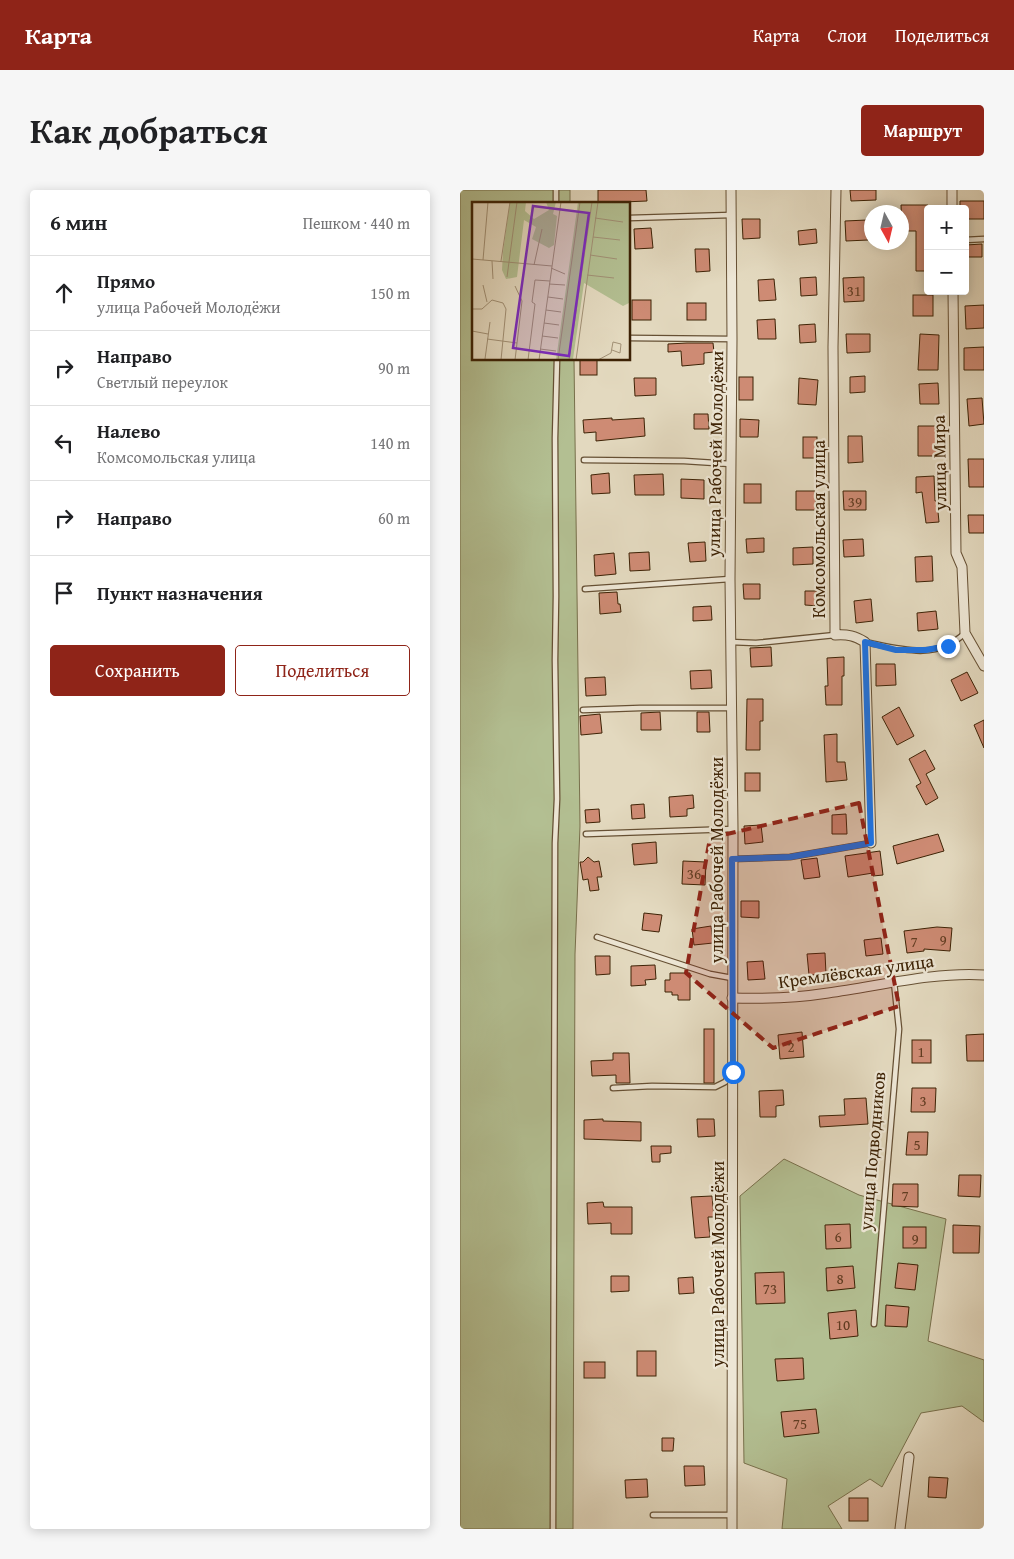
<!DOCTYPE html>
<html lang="ru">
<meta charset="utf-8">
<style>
body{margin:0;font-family:"Gentium Book Plus",serif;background:#f6f6f6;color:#202124}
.controls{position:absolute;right:15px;top:15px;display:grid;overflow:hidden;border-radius:5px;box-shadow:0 2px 12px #0003}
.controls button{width:45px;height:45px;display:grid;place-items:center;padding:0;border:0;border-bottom:1px solid #e0e0e0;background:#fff;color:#202124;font:25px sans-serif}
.compass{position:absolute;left:404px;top:15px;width:45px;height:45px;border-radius:50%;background:#fff;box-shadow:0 2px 12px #0003;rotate:172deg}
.stop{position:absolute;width:15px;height:15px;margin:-11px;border:4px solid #1a73e8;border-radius:50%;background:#fff}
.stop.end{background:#1a73e8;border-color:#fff;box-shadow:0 1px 5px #0008}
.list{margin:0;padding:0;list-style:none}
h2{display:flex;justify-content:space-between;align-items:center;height:65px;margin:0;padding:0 20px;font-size:21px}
h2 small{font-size:16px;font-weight:400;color:#757577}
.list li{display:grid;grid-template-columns:32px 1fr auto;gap:15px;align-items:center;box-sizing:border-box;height:75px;padding:0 20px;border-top:1px solid #e0e0e0}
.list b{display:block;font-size:19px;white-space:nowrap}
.list p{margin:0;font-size:16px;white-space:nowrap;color:#757577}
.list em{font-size:16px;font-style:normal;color:#757577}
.actions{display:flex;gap:10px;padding:15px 20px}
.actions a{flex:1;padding:11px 0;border:1px solid #8f2418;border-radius:5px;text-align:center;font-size:18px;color:#8f2418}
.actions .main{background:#8f2418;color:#fff}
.icon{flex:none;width:28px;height:28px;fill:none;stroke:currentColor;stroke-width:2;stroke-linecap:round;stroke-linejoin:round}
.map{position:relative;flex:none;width:524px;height:1339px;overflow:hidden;border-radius:5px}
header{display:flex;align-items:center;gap:30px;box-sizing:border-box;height:70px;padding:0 25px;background:#8f2418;color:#fff}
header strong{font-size:24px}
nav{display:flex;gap:28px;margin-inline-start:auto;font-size:18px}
.intro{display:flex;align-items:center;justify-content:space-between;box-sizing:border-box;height:120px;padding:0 30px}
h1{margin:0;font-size:35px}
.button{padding:12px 22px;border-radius:5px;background:#8f2418;color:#fff;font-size:18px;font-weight:700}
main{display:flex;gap:30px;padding:0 30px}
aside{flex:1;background:#fff;border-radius:5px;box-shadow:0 2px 12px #0003}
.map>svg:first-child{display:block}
</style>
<header>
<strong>Карта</strong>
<nav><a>Карта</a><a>Слои</a><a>Поделиться</a></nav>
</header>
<div class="intro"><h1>Как добраться</h1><a class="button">Маршрут</a></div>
<main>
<aside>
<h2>6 мин<small>Пешком · 440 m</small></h2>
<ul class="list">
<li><svg class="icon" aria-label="ahead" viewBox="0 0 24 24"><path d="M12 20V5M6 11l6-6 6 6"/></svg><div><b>Прямо</b><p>улица Рабочей Молодёжи</p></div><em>150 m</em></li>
<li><svg class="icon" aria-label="right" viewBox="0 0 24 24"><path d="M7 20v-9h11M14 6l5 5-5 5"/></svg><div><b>Направо</b><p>Светлый переулок</p></div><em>90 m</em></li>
<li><svg class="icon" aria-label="left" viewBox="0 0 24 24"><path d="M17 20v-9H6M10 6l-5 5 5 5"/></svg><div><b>Налево</b><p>Комсомольская улица</p></div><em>140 m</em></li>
<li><svg class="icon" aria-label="right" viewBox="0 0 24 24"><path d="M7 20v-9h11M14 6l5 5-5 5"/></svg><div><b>Направо</b></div><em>60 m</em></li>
<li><svg class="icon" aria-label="arrive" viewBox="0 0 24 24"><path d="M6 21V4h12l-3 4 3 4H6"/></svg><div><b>Пункт назначения</b></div></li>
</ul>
<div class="actions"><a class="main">Сохранить</a><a>Поделиться</a></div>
</aside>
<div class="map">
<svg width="524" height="1339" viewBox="0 0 524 1339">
<rect width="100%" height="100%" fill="#e3d9bf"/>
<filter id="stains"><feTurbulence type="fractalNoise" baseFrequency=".004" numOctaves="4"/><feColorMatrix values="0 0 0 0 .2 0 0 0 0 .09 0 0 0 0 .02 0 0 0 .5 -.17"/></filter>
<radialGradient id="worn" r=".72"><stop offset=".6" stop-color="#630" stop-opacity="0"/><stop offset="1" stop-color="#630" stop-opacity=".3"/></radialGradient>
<g fill="#b3bf92" stroke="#78704c">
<path d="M0,0H110V14H14V169H114L120,636L115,764L113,1339H0Z"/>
<path d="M324,969L399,1005L486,1029L468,1151L524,1170V1232L502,1216L461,1223L422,1297L410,1289L368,1316L382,1339H322L327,1289L284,1273L280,1006Z"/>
</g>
<g fill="#ce8b74" stroke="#3d2205">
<path d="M138,0H186L187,11L138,13Z"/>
<path d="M390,0H416V10L391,11Z"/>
<path d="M500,11H524V29H505V19H500Z"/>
<path d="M441,15H468V81H456V41H442Z"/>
<path d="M282,29H300V48L283,49Z"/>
<path d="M407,30L408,50L386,51L385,31Z"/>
<path d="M191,38L193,58L175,59L174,39Z"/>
<path d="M356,39L357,53L339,55L338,41Z"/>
<path d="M522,54V67H506V55Z"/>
<path d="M235,59H249L250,81L236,82Z"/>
<path d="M356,87L357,105L341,106L340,88Z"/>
<path d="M404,87V111L384,112L383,88Z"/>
<path d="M314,89L316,110L299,111L298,90Z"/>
<rect x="453" y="105" width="20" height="21"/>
<rect x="172" y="110" width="19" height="20"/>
<rect x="227" y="113" width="19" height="17"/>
<path d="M524,115V138L506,139L505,116Z"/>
<path d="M315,129L316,149H298L297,130Z"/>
<path d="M355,134L356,152L340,153L339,135Z"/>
<path d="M386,144H410V162L387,163Z"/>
<path d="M460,144L479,145L478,180H458Z"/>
<path d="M227,153H253L254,162L244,163V174L222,176L221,161L208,162V154Z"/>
<path d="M524,157V180H504V158Z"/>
<rect x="120" y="169" width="17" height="16"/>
<path d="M405,186V202L390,203V187Z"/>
<rect x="279" y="187" width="14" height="23"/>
<path d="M174,188H196V205L175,206Z"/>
<path d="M339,188L358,190L356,215L338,214Z"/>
<path d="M478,193L479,214H460L459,194Z"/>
<path d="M522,208L524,234L509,236L507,209Z"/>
<path d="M234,224H248L249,239H234Z"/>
<path d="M152,228V230L184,228L185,246L136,251V242L124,243L123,230Z"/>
<path d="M280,229L299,230L298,247H280Z"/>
<path d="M458,236H477L478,266H458Z"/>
<path d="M388,246H402L403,272L388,273Z"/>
<rect x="343" y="247" width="14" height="21"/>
<path d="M508,269H524V297H509Z"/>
<path d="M149,283L150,303L132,304L131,285Z"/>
<path d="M203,284L204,305H175L174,285Z"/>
<path d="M474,286L475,311H477L479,332L466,333L462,302L456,303V287Z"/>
<path d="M221,289L244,290V309L221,308Z"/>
<rect x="284" y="294" width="17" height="19"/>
<path d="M336,301H355L356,320H336Z"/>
<path d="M383,301H406V320H384Z"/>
<path d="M508,325H524V343H509Z"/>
<path d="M304,348V362L287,363L286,349Z"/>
<path d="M403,349L404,366L384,367L383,350Z"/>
<path d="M245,352L246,371L230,372L228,353Z"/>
<path d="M353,357V374L333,375V358Z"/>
<path d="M189,362L190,380L170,381L169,363Z"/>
<path d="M154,363L156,384L135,386L134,365Z"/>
<path d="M472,366L473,391L456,392L455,367Z"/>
<path d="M283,394H300V409H284Z"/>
<path d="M345,401H360L359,416L345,415Z"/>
<path d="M157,402L158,414H160L161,422L140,424L139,403Z"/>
<path d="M411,409L413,431L396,433L394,411Z"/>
<path d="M251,416L252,430L233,431V417Z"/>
<path d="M476,421L478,439L458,441L457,423Z"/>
<path d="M311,457L312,476L291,477L290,458Z"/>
<path d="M384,467V486H382V515H366L365,496H368L367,468Z"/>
<path d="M416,474H435L436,495L416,496Z"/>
<path d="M251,480L252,498L231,499L230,481Z"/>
<path d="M507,482L518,503L501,511L491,490Z"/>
<path d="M145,487L146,505L126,506L125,488Z"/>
<path d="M287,509H303V531H300V560H286Z"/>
<path d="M439,517L454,546L437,555L422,527Z"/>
<path d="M200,522L201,540H181V523Z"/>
<path d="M237,522H249L250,542H237Z"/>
<path d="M140,524L142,543L121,545L120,526Z"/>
<path d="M524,530V558L514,535Z"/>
<path d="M377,544V572H385L387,590L366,592L364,545Z"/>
<path d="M465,560L475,579L466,584L478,608L466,615L456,596L461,593L449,569Z"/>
<rect x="285" y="583" width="15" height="18"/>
<path d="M233,605L234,618L227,619V626L210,627L209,607Z"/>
<path d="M184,614L185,628L172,629L171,615Z"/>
<path d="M139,619L140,632L126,633L125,620Z"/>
<path d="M386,624L387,644H372V625Z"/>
<path d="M301,635L303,652L285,654L284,636Z"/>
<path d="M478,644L484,661L437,674L433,656Z"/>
<path d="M196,652L197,673L174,675L172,654Z"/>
<path d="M420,661L423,685L413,686V683L388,687L385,666Z"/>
<path d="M128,667L134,672L139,671L142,687H137L139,700L130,701L128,689L123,690L120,672H123Z"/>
<path d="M357,668L360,687L344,689L341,670Z"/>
<path d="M223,671L246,672L245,695L222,694Z"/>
<path d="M281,711H299V728L281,727Z"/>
<path d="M184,723L202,725L199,742L182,740Z"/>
<path d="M251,736L253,753L234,755L232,739Z"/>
<path d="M477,737L492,738L490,761L464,759V761L447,763L444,741Z"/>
<path d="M421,748L423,764L406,766L404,750Z"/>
<path d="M365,763L366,784L349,785L347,764Z"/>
<path d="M135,766H150V784L136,785Z"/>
<path d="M303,771L305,789L288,790L287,772Z"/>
<path d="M195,775L196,789L185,790L186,795L171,796V776Z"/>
<path d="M210,783H230V810H218V805H212V802H205V790H210Z"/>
<rect x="244" y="839" width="10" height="54"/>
<path d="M342,842L344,867L320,869L318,845Z"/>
<path d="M524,844V871H507L506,845Z"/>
<rect x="452" y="850" width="19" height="23"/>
<path d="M153,863H169L170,893H156V885L132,886L131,871L153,870Z"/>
<path d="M452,898H476L475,922H451Z"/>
<path d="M323,900L324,915L316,916V927H300L299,901Z"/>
<path d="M406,908L408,934L360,937L359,926L385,925L384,909Z"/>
<path d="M143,929V931L181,932V951L124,949V930Z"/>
<path d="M237,929H254L255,946L238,947Z"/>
<path d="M448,942H468L467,965H446Z"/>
<path d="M191,956H211V963L200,964V972H192Z"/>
<path d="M499,985H521L520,1007L498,1006Z"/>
<path d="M433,994H458V1017L432,1016Z"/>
<path d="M252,1006L254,1027H248L250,1047L235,1048L231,1007Z"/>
<path d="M143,1012L144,1017H172V1044H151V1033L128,1034L127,1013Z"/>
<path d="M390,1034L391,1058L366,1059L365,1035Z"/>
<path d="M493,1035L520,1036L519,1063H493Z"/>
<rect x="443" y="1037" width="23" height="21"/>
<path d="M438,1073L458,1075L455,1100L435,1098Z"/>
<path d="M393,1076L395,1098L367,1101L366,1078Z"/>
<path d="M324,1082L325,1113L296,1114L295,1083Z"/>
<path d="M151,1086H169V1101L151,1102Z"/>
<path d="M233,1087L234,1103L219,1104L218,1088Z"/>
<path d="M426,1115L449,1117L447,1137L425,1136Z"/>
<path d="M396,1120L398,1146L370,1149L368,1123Z"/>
<rect x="177" y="1161" width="19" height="25"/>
<path d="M343,1168L344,1189L317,1191L315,1169Z"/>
<rect x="124" y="1172" width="21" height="16"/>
<path d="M356,1219L359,1243L324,1247L321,1222Z"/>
<path d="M202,1248H214L213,1261H202Z"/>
<path d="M224,1276H244L245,1295L225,1296Z"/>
<path d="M469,1287L488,1288L486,1308L468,1307Z"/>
<path d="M187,1289L188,1307L166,1308L165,1290Z"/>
<rect x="389" y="1308" width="19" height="23"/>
</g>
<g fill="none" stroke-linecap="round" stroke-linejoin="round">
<g stroke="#665034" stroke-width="7">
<g id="service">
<path d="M96,14V0"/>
<path d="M169,28L271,25"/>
<path d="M505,50L524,49"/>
<path d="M169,148L272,149"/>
<path d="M124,270L224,271L271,274"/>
<path d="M125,399L270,389"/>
<path d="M270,452L296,453L375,445"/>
<path d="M405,452C440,459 476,471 505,443"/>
<path d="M123,520L180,518H271"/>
<path d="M126,644L273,639"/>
<path d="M273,669L330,667L411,653"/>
<path d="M137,747L250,784L272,788"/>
<path d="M153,898L192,896L255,897L265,892L272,883"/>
<path d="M414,1134L439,839L434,792"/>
<path d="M193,1325H273"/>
<path d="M93,1339L95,653L97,609L95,470L96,406L95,248L97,169"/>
</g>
</g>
<g stroke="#665034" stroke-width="11">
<g id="minor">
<path d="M271,0L272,149L270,389L273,639L272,1339"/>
<path d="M376,0L373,157L375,436V445C388,444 395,446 405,452L411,653"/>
<path d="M492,0V19"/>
<path d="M493,101L496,363L502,377L505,443L524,476"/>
<path d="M272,808C304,809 336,808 368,803C420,796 471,782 524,785"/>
<path d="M440,1339L449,1267"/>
</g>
</g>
<use href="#service" stroke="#ede6d5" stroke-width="4.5"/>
<use href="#minor" stroke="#ede6d5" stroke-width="9"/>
</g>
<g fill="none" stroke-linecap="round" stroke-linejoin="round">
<path stroke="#1a73e8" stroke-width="6" d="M273,882L272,669L330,667L411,653L405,452L436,460H466L488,456"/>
</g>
<path fill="#8f2418" fill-opacity="0.2" stroke="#8f2418" stroke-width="4" stroke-dasharray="10 6" stroke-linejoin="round" d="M399,613L439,816L313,858L226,783L250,648Z"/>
<g text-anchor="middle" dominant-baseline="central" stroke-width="4.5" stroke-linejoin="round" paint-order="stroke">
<g font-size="15" fill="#613c21">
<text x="394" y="100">31</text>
<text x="395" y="311">39</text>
<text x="234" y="683">36</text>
<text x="483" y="749">9</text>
<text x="454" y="751">7</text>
<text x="331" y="856">2</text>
<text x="461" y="861">1</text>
<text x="463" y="910">3</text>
<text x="457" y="954">5</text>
<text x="445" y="1005">7</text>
<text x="378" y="1046">6</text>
<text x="455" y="1048">9</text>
<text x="380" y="1088">8</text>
<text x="310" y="1098">73</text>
<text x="383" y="1134">10</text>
<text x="340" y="1233">75</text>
</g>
<g font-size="18" fill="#3d2205" stroke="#ede6d5">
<text transform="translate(255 264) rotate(-89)">улица Рабочей Молодёжи</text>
<text transform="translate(479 273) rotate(-91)">улица Мира</text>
<text transform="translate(358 339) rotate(-90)">Комсомольская улица</text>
<text transform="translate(256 670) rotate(-90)">улица Рабочей Молодёжи</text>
<text transform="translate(396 781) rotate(-8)">Кремлёвская улица</text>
<text transform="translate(412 961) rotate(-85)">улица Подводников</text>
<text transform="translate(257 1074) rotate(-90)">улица Рабочей Молодёжи</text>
</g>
</g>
<g transform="translate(12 12)">
<rect width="158" height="158" fill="#e3d9bf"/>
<path d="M38,0H54L53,9L62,17L77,8L74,0H84L81,12L85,14L82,43L77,46L60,37L64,25L52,18L45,75L34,77L30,68L31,50ZM106,0H157V101L151,104L112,81L101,157L84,158Z" fill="#b3bf92"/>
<path fill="none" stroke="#a19075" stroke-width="1" d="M123,16L151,20M121,35L148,38M118,53L145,57M0,57L80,64M11,58L16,0M20,59L21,77M29,59L38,0M62,63L70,27M79,66L93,72M115,73L142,76M35,75L45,0M77,82L93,83M11,83L15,100M76,95L91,97M0,107H10L20,98L31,101L34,107L29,158M74,108L89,110M72,121L87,123M0,129L16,132M70,134L86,136M15,137L45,141M68,147L84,149M13,157L18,120M7,158H22M43,158L50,99L43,84M56,158L63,102L60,100L63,78L78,79M67,158L89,0M86,158L108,0M97,158L120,0M104,158L126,0M126,158L139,151L141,140L149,142L148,151L140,148"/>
<path fill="#7b2cbf" fill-opacity="0.15" stroke="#7b2cbf" stroke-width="2.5" d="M61,4L117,11L97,154L41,146Z"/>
<rect width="158" height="158" fill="none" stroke="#3d2205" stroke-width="2.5"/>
</g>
<rect width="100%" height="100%" filter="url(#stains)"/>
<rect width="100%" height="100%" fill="url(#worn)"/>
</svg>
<div class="controls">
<button>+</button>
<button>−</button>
</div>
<svg class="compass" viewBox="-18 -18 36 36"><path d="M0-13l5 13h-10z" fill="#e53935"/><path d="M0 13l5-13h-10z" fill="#757577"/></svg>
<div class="stop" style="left:273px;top:882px"></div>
<div class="stop end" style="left:488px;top:456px"></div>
</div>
</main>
